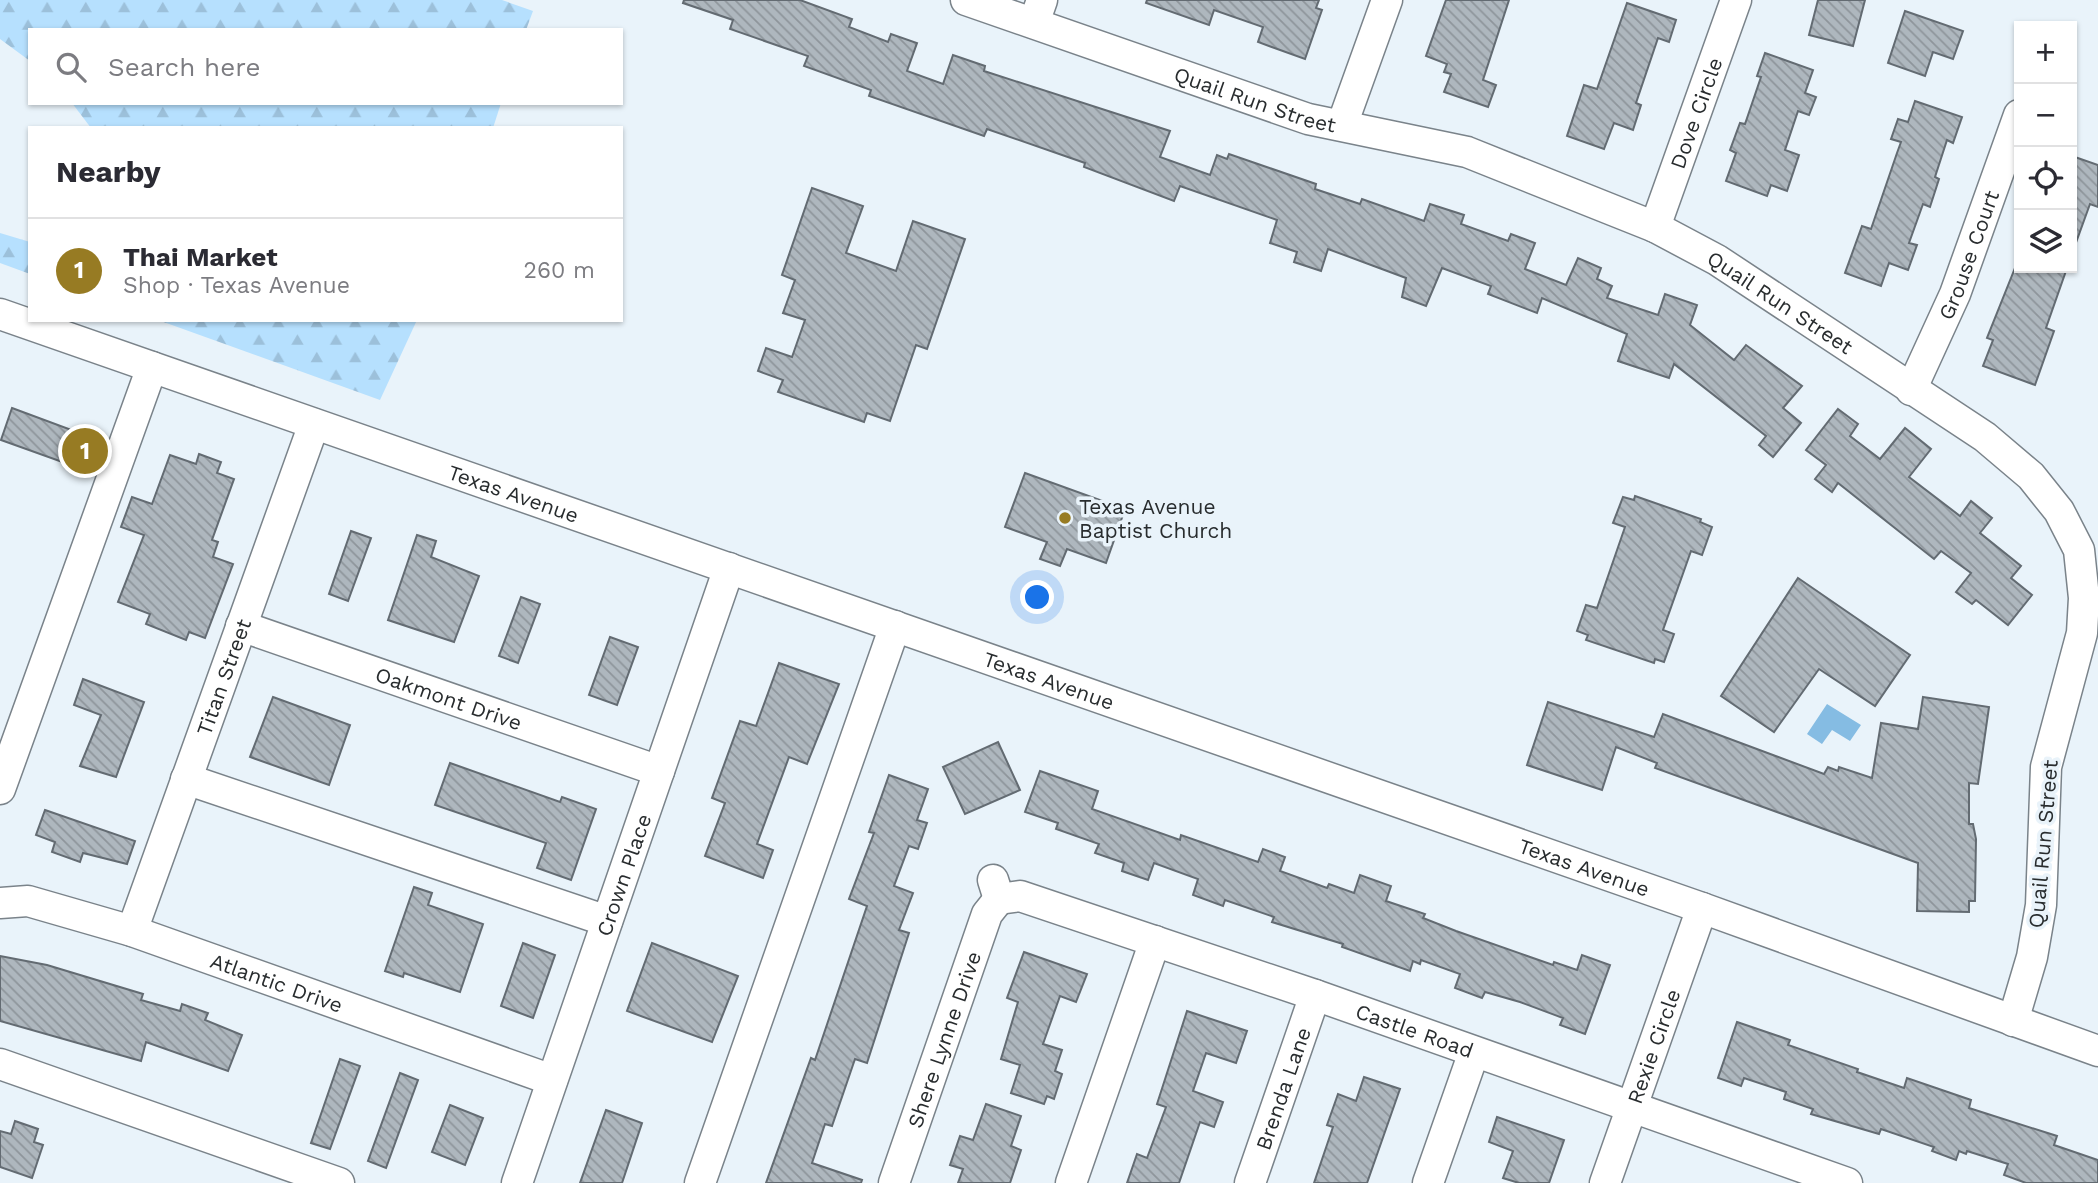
<!DOCTYPE html>
<meta charset="utf-8">
<style>
body{margin:0;font-family:"Work Sans",sans-serif;background:#f2f2f3;color:#2b2b33}
.controls{position:absolute;right:21px;top:21px;display:grid;overflow:hidden;border-radius:0px;box-shadow:0 2px 5px #0004}
.controls button{width:63px;height:63px;display:grid;place-items:center;padding:0;border:0;border-bottom:2px solid #e1e1e2;background:#fff;color:#2b2b33;font:35px sans-serif}
.you{position:absolute;left:1038px;top:598px;width:24px;height:24px;margin:-18px;border:5px solid #fff;border-radius:50%;background:#1a73e8;box-shadow:0 0 0 10px #1a73e833}
.badge{display:grid;place-items:center;width:46px;height:46px;border-radius:50%;background:#977b23;color:#fff;font-size:23px;font-weight:700}
.pin{position:absolute;translate:-50% -50%;border:4px solid #fff;box-shadow:0 2px 7px #0006}
.list{margin:0;padding:0;list-style:none}
h2{display:flex;justify-content:space-between;align-items:center;height:91px;margin:0;padding:0 28px;font-size:30px}
h2 small{font-size:23px;font-weight:400;color:#7c7c81}
.list li{display:grid;grid-template-columns:46px 1fr auto;gap:21px;align-items:center;box-sizing:border-box;height:105px;padding:0 28px;border-top:2px solid #e1e1e2}
.list b{display:block;font-size:26px;white-space:nowrap}
.list p{margin:0;font-size:23px;white-space:nowrap;color:#7c7c81}
.list em{font-size:23px;font-style:normal;color:#7c7c81}
.icon{flex:none;width:38px;height:38px;fill:none;stroke:currentColor;stroke-width:2;stroke-linecap:round;stroke-linejoin:round}
.map{position:relative;flex:none;width:2098px;height:1183px;overflow:hidden}
.search{position:absolute;background:#fff;box-shadow:0 2px 5px #0004;left:28px;top:28px;width:595px;height:77px;display:flex;align-items:center;gap:18px;box-sizing:border-box;padding:0 24px;border-radius:0px;color:#7c7c81;font-size:26px}
.panel{position:absolute;background:#fff;box-shadow:0 2px 5px #0004;left:28px;top:126px;width:595px;height:196px;border-radius:0px}
.map>svg:first-child{display:block}
</style>
<div class="map">
<svg width="2098" height="1183" viewBox="0 0 2098 1183">
<defs>
<pattern id="forest-firs" width="22" height="20" patternUnits="userSpaceOnUse" patternTransform="scale(1.75)"><rect width="22" height="20" fill="#b6e0fe"/><path d="M5 1l3.5 6h-7zM16 11l3.5 6h-7z" fill="#9cc0da"/></pattern>
<pattern id="building-back-hatch" width="6" height="6" patternUnits="userSpaceOnUse" patternTransform="scale(1.75)"><rect width="6" height="6" fill="#aeb7be"/><path d="M-1 5l2 2M0 0l6 6M5-1l2 2" fill="none" stroke="#8e959b"/></pattern>
</defs>
<rect width="100%" height="100%" fill="#e9f3fa"/>
<g fill="url(#forest-firs)">
<path d="M0,0H502L533,11L526,30H30V61L0,39Z"/>
<path d="M72,103H501L493,128H91Z"/>
<path d="M0,233L30,242V274L0,263Z"/>
<path d="M158,320H417L380,400Z"/>
</g>
<path fill="#85bce3" d="M1827,704L1861,725L1850,741L1832,730L1822,744L1807,734Z"/>
<g fill="url(#building-back-hatch)" stroke="#636b72" stroke-width="2">
<path d="M684,0H800L852,19L849,27L888,42L891,34L917,43L907,71L943,84L953,55L985,66L984,71L1170,131L1160,157L1210,175L1217,155L1227,159L1229,154L1316,184L1315,189L1360,204L1362,199L1424,221L1430,204L1464,215L1461,224L1508,241L1511,234L1535,243L1525,269L1566,285L1578,258L1601,268L1597,279L1612,286L1607,298L1658,315L1665,294L1697,305L1690,325L1734,360L1746,345L1802,386L1783,408L1801,423L1773,457L1759,445L1766,436L1674,364L1669,378L1618,361L1627,334L1542,298L1537,313L1488,294L1491,286L1442,268L1426,306L1402,297L1406,278L1328,249L1321,271L1294,262L1297,252L1270,243L1277,220L1180,186L1174,201L1084,167L1085,163L987,129L984,136L869,96L871,90L804,66L808,56L730,29L733,20L683,3Z"/>
<path d="M1147,0H1319L1316,8L1322,10L1305,59L1258,42L1263,27L1214,10L1209,25L1146,3Z"/>
<path d="M1446,0H1509L1483,80L1496,85L1488,107L1444,92L1451,74L1444,72L1447,64L1426,56Z"/>
<path d="M1818,0H1865L1853,46L1809,35Z"/>
<path d="M1627,3L1676,20L1669,42L1658,38L1636,103L1641,105L1633,130L1614,123L1604,149L1567,136L1584,85L1597,89Z"/>
<path d="M1905,11L1963,31L1953,59L1933,52L1925,76L1888,63Z"/>
<path d="M1765,53L1813,70L1805,93L1816,97L1809,115L1798,111L1785,150L1799,155L1787,191L1771,185L1767,196L1726,181L1736,153L1730,150L1740,123L1745,124L1761,77L1757,76Z"/>
<path d="M1915,101L1962,117L1953,143L1947,140L1935,177L1939,179L1930,207L1923,204L1909,243L1917,245L1908,270L1889,263L1881,286L1845,273L1862,226L1871,229L1897,153L1901,142L1891,139L1898,119L1908,122Z"/>
<path d="M2072,156L2098,165V207L2090,204L2074,248L2072,247Z"/>
<path d="M812,188L863,206L846,253L896,271L913,221L965,239L927,349L916,345L890,421L867,413L864,422L778,392L783,380L758,371L766,348L792,357L805,320L783,313L795,280L782,275Z"/>
<path d="M2015,268H2067L2046,328L2054,331L2035,385L1983,366L1993,340L1987,338Z"/>
<path d="M12,408L104,442L93,473L1,440Z"/>
<path d="M1838,409L1858,424L1850,436L1880,459L1905,428L1931,449L1909,477L1960,516L1971,501L1992,518L1980,533L2021,566L2011,578L2032,595L2008,625L1976,600L1972,604L1956,592L1971,573L1941,551L1934,559L1838,483L1832,492L1815,479L1826,465L1806,450Z"/>
<path d="M199,454L221,462L217,473L234,479L212,540L218,542L213,557L233,564L205,638L189,632L186,640L146,624L150,614L118,602L144,535L121,527L132,497L152,504L170,455L196,464Z"/>
<path d="M1025,473L1125,509L1106,563L1067,549L1060,566L1040,559L1047,542L1005,527Z"/>
<path d="M1635,496L1701,519L1700,522L1712,527L1702,555L1691,551L1663,630L1674,634L1664,662L1655,659L1654,663L1586,640L1588,635L1577,631L1586,605L1597,608L1625,527L1613,523L1623,497L1634,500Z"/>
<path d="M351,531L371,538L348,601L329,594Z"/>
<path d="M417,535L436,541L431,557L479,576L454,642L388,620Z"/>
<path d="M1798,578L1910,655L1875,706L1819,669L1774,732L1721,696Z"/>
<path d="M521,597L540,604L518,663L499,656Z"/>
<path d="M610,637L638,647L617,705L589,695Z"/>
<path d="M779,663L839,684L807,764L789,757L757,844L773,850L763,878L705,856L725,803L712,798L740,721L756,726Z"/>
<path d="M83,679L144,702L116,777L80,766L101,715L74,705Z"/>
<path d="M273,697L350,725L329,785L250,757Z"/>
<path d="M1923,697L1989,707L1978,784L1969,783V824H1973L1976,839L1975,901H1969V912L1917,911L1918,863L1655,768L1657,763L1616,747L1602,790L1527,765L1548,702L1654,737L1663,714L1824,774L1828,767L1838,771L1839,767L1872,778L1881,723L1918,729Z"/>
<path d="M998,742L1020,790L965,814L943,767Z"/>
<path d="M450,763L560,802L562,797L596,809L571,880L537,868L546,843L435,805Z"/>
<path d="M1040,771L1098,791L1092,809L1180,840L1181,835L1258,862L1263,849L1285,857L1280,871L1327,888L1329,884L1354,893L1360,875L1391,886L1386,901L1425,914L1423,918L1456,931L1553,965L1554,962L1577,970L1582,955L1610,965L1585,1034L1560,1025L1563,1018L1520,1002L1485,992L1482,998L1455,988L1460,974L1421,960L1420,964L1413,961L1410,971L1342,947L1343,944L1272,922L1274,917L1225,900L1223,906L1193,895L1198,879L1154,863L1148,880L1122,871L1124,863L1095,853L1099,844L1056,829L1058,823L1025,812Z"/>
<path d="M889,775L928,789L917,820L927,823L918,849L909,846L894,886L913,893L899,930L909,933L867,1063L855,1059L832,1126L825,1124L812,1163L862,1180L861,1183H766L811,1058L815,1060L867,906L849,899L874,833L869,832Z"/>
<path d="M45,810L135,841L127,864L83,853L80,862L52,852L55,842L36,835Z"/>
<path d="M414,887L432,893L428,905L483,924L460,992L404,973L403,977L385,971Z"/>
<path d="M523,943L555,955L533,1018L501,1006Z"/>
<path d="M652,943L738,976L712,1042L627,1011Z"/>
<path d="M1024,952L1087,974L1076,1002L1060,996L1043,1044L1062,1050L1055,1071L1062,1074L1054,1099L1047,1096L1044,1104L1011,1093L1020,1065L1001,1059L1018,1002L1007,998Z"/>
<path d="M0,956L47,965L143,994L141,1000L180,1011L182,1004L208,1013L205,1020L242,1035L228,1071L146,1042L141,1061L0,1021Z"/>
<path d="M1187,1011L1247,1031L1236,1063L1206,1053L1193,1091L1223,1102L1214,1127L1200,1122L1179,1183H1127L1137,1154L1147,1158L1166,1107L1157,1104Z"/>
<path d="M1737,1022L1790,1040L1788,1045L1858,1069L1857,1072L1904,1088L1907,1078L1971,1100L1969,1108L2057,1136L2054,1145L2098,1160V1183H2026L2004,1175L2008,1164L1967,1151L1966,1154L1959,1151L1956,1160L1932,1151L1934,1147L1881,1129L1879,1134L1811,1114L1813,1109L1784,1099L1786,1092L1744,1078L1741,1086L1718,1078Z"/>
<path d="M340,1059L360,1066L330,1149L311,1143Z"/>
<path d="M400,1073L418,1080L386,1168L368,1161Z"/>
<path d="M1364,1077L1400,1089L1367,1183H1314L1333,1127L1327,1125L1338,1094L1356,1101Z"/>
<path d="M986,1104L1021,1116L1011,1146L1021,1150L1010,1183H958L963,1169L950,1165L960,1136L973,1140Z"/>
<path d="M450,1105L483,1118L465,1165L432,1152Z"/>
<path d="M606,1110L642,1123L622,1183H580Z"/>
<path d="M1497,1117L1564,1140L1549,1183H1519L1503,1178L1513,1151L1489,1142Z"/>
<path d="M15,1121L38,1129L34,1142L43,1145L32,1178L0,1167V1131L11,1134Z"/>
</g>
<g fill="none" stroke-linecap="round" stroke-linejoin="round">
<g stroke="#7a838a" stroke-width="33">
<g id="minor">
<path id="s1" d="M966,0L1308,119L1467,152L1655,227L1717,260L1985,437L2031,476L2059,511L2079,550L2084,598L2082,633L2046,767L2041,905L2032,957L2013,1021"/>
<path d="M1034,23L1042,0"/>
<path d="M1342,125L1387,0"/>
<path id="s2" d="M1655,227L1736,0"/>
<path id="s3" d="M0,314L1702,908L2098,1051"/>
<path id="s4" d="M1911,390L1955,294L2019,115"/>
<path id="s5" d="M241,626L659,771"/>
<path d="M186,779L607,921"/>
<path d="M0,789L152,367"/>
<path id="s6" d="M993,880L999,899L1020,896L1315,995L1847,1183"/>
<path id="s7" d="M0,903L28,901L132,931L552,1080"/>
<path id="s8" d="M132,931L314,424"/>
<path d="M0,1064L339,1183"/>
<path id="s9" d="M517,1183L729,568"/>
<path d="M700,1183L895,626"/>
<path id="s10" d="M894,1183L987,914L999,899"/>
<path d="M1071,1183L1155,941"/>
<path id="s11" d="M1250,1183L1315,995"/>
<path d="M1428,1183L1474,1052"/>
<path id="s12" d="M1605,1183L1702,908"/>
</g>
</g>
<use href="#minor" stroke="#fff" stroke-width="30"/>
</g>
<circle fill="#977b23" stroke="#e9f3fa" stroke-width="2.5" cx="1065" cy="518" r="7"/>
<g text-anchor="middle" dominant-baseline="central" stroke-width="7" stroke-linejoin="round" paint-order="stroke">
<g font-size="21" fill="#282c2e" stroke="#e9f3fa">
<text stroke="none"><textPath href="#s1" startOffset="306">Quail Run Street</textPath></text>
<text stroke="none"><textPath href="#s2" startOffset="121">Dove Circle</textPath></text>
<text stroke="none"><textPath href="#s4" startOffset="147">Grouse Court</textPath></text>
<text stroke="none"><textPath href="#s1" startOffset="873">Quail Run Street</textPath></text>
<text stroke="none"><textPath href="#s3" startOffset="544">Texas Avenue</textPath></text>
<text stroke="none"><textPath href="#s8" startOffset="270">Titan Street</textPath></text>
<text stroke="none"><textPath href="#s3" startOffset="1111">Texas Avenue</textPath></text>
<text stroke="none"><textPath href="#s5" startOffset="220">Oakmont Drive</textPath></text>
<text transform="translate(2043 844) rotate(-85)">Quail Run Street</text>
<text stroke="none"><textPath href="#s3" startOffset="1678">Texas Avenue</textPath></text>
<text stroke="none"><textPath href="#s9" startOffset="326">Crown Place</textPath></text>
<text stroke="none"><textPath href="#s7" startOffset="290">Atlantic Drive</textPath></text>
<text stroke="none"><textPath href="#s6" startOffset="458">Castle Road</textPath></text>
<text stroke="none"><textPath href="#s10" startOffset="152">Shere Lynne Drive</textPath></text>
<text stroke="none"><textPath href="#s12" startOffset="145">Rexie Circle</textPath></text>
<text stroke="none"><textPath href="#s11" startOffset="100">Brenda Lane</textPath></text>
</g>
<g font-size="21" fill="#282c2e" stroke="#e9f3fa" text-anchor="start">
<text x="1079" y="506">Texas Avenue<tspan x="1079" dy="24">Baptist Church</tspan></text>
</g>
</g>
</svg>
<div class="controls">
<button>+</button>
<button>−</button>
<button><svg class="icon" aria-label="locate" viewBox="0 0 24 24"><circle cx="12" cy="12" r="6"/><path d="M12 2v4M12 18v4M2 12h4M18 12h4"/></svg></button>
<button><svg class="icon" aria-label="layers" viewBox="0 0 24 24"><path d="M12 4l9 5-9 5-9-5zM3 14l9 5 9-5"/></svg></button>
</div>
<div class="you"></div>
<div class="pin badge" style="left:85px;top:451px">1</div>
<div class="search"><svg class="icon" aria-label="search" viewBox="0 0 24 24"><circle cx="10" cy="10" r="6"/><path d="M15 15l6 6"/></svg>Search here</div>
<section class="panel">
<h2>Nearby<small></small></h2>
<ul class="list">
<li><span class="badge">1</span><div><b>Thai Market</b><p>Shop · Texas Avenue</p></div><em>260 m</em></li>
</ul>
</section>
</div>
